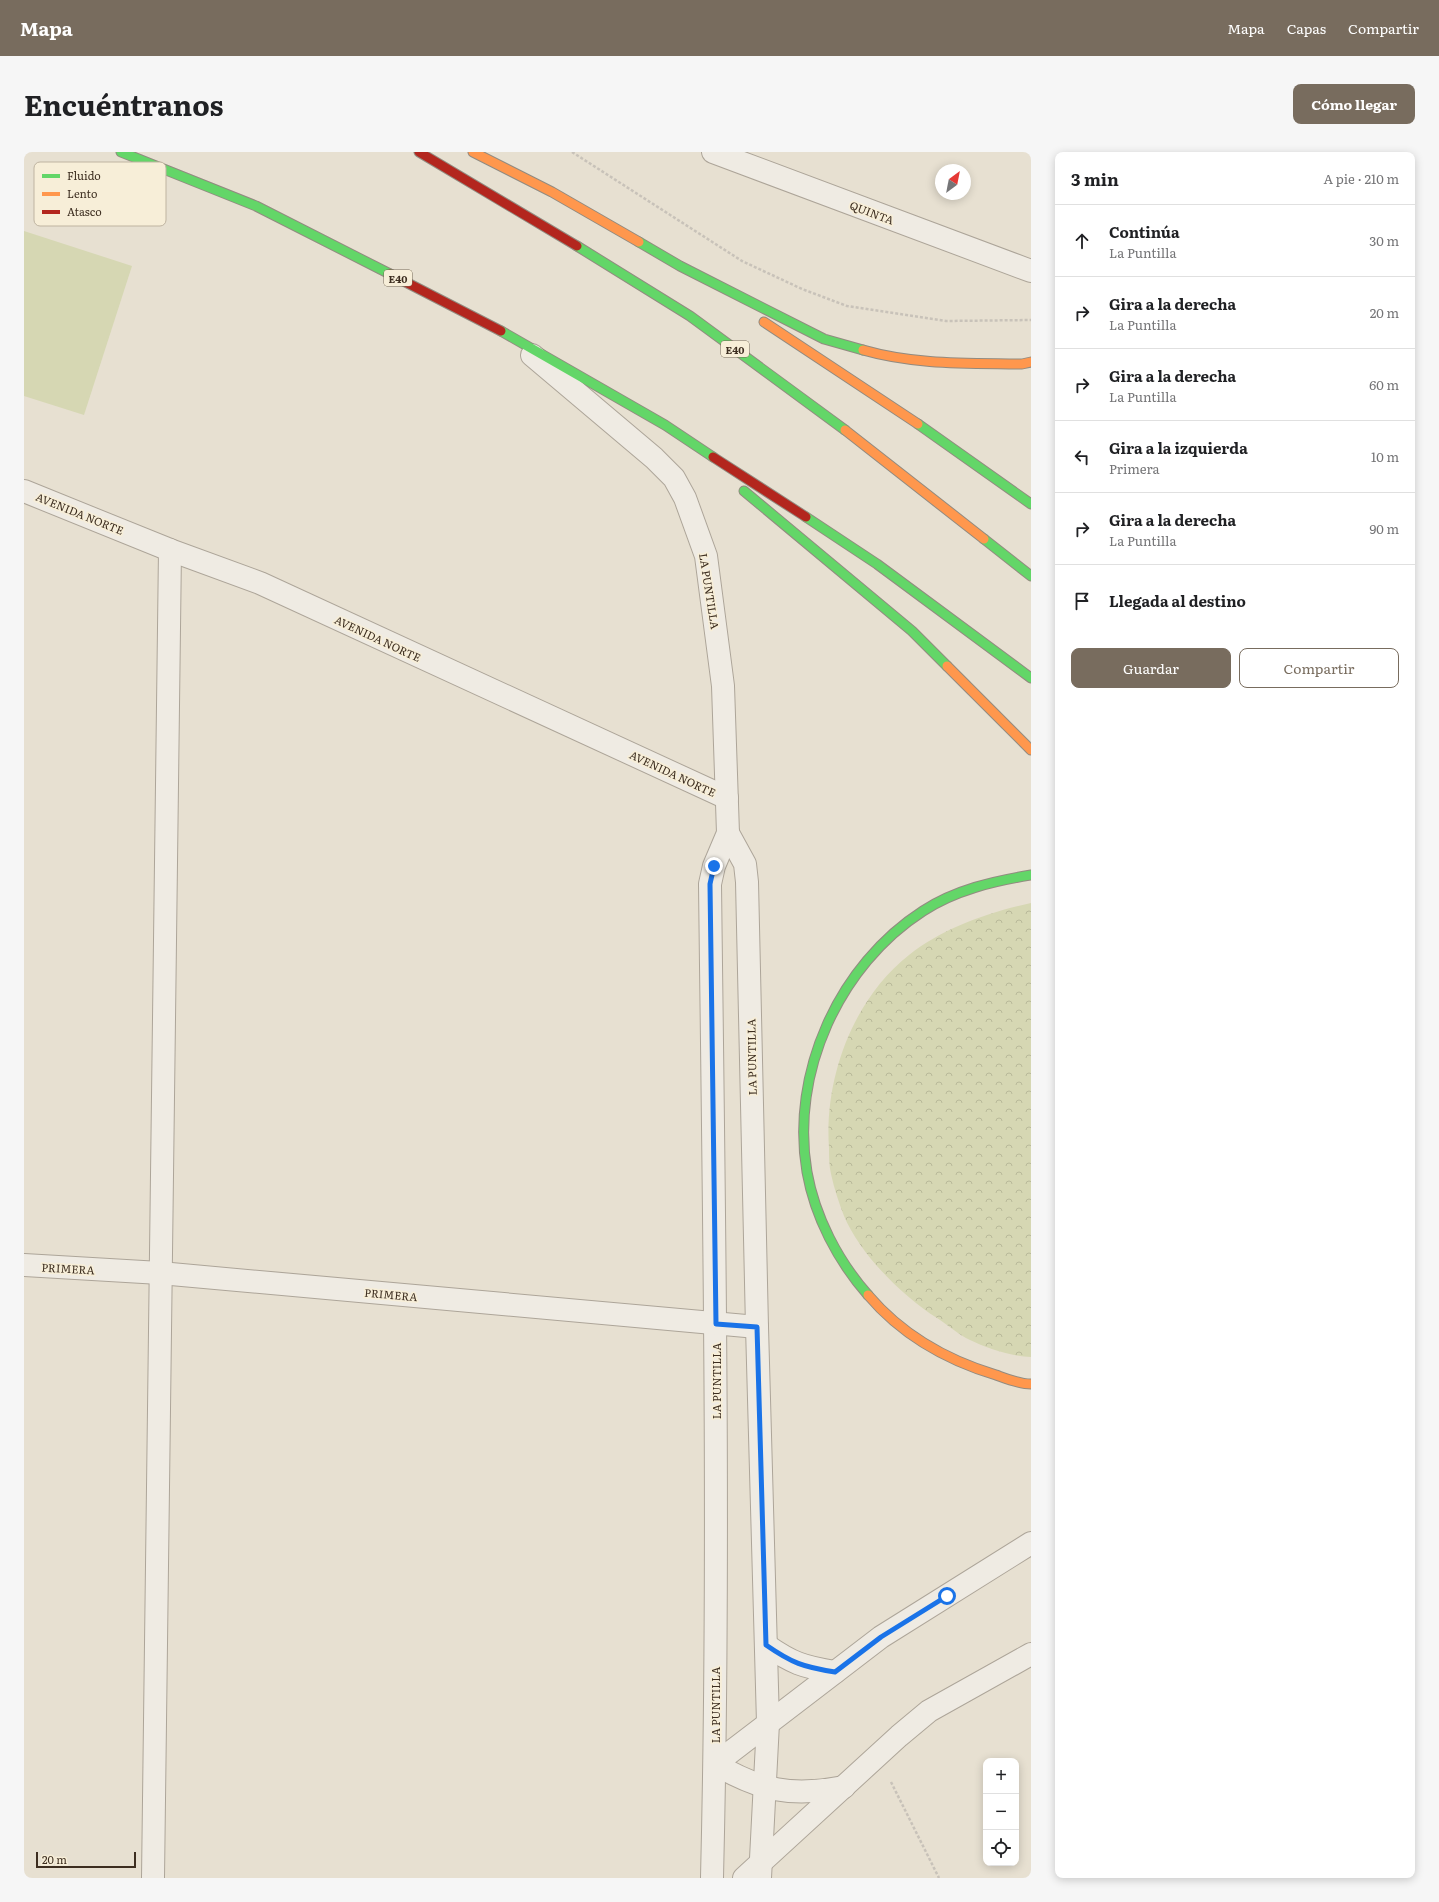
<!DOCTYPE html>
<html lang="es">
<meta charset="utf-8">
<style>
body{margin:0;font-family:Literata,serif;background:#f6f6f6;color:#202124}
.controls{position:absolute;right:12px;bottom:12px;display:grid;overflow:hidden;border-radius:8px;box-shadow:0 2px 10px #0003}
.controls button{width:36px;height:36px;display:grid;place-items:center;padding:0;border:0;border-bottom:1px solid #e0e0e0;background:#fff;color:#202124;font:20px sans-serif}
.compass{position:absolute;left:911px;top:12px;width:36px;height:36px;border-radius:50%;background:#fff;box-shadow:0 2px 10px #0003;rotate:32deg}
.scale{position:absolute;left:12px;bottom:10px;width:100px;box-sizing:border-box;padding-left:4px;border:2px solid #3d2e20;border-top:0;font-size:11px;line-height:14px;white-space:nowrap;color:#3d2e20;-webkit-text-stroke:3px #f7eed8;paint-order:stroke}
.stop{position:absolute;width:12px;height:12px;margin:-9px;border:3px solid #1a73e8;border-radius:50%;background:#fff}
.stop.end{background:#1a73e8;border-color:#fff;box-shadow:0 1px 4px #0008}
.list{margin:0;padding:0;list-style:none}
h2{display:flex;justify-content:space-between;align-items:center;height:52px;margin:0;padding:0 16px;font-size:17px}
h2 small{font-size:13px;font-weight:400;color:#757577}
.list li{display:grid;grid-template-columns:26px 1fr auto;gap:12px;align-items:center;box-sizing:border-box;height:72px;padding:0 16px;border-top:1px solid #e0e0e0}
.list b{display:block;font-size:15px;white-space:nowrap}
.list p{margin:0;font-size:13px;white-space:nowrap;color:#757577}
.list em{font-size:13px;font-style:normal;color:#757577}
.actions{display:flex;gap:8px;padding:12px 16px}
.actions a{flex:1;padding:9px 0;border:1px solid #786c5e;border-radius:8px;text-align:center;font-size:14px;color:#786c5e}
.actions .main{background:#786c5e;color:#fff}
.icon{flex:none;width:22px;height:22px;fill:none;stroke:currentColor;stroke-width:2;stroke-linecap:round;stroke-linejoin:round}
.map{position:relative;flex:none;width:1007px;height:1726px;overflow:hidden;border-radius:8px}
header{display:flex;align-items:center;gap:24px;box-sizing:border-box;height:56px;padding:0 20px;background:#786c5e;color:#fff}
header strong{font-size:19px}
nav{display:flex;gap:22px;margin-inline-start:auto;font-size:14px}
.intro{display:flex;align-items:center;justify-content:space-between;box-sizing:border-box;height:96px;padding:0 24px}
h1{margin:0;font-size:28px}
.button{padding:10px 18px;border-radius:8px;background:#786c5e;color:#fff;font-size:14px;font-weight:700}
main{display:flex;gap:24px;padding:0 24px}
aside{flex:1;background:#fff;border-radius:8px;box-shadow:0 2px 10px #0003}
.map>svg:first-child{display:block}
</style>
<header>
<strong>Mapa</strong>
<nav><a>Mapa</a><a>Capas</a><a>Compartir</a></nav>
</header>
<div class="intro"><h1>Encuéntranos</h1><a class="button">Cómo llegar</a></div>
<main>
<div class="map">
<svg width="1007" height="1726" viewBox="0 0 1007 1726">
<defs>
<pattern id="park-crowns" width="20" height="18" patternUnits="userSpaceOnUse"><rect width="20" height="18" fill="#d6d7b3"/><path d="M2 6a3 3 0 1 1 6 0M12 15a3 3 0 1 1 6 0" fill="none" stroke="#b9b99a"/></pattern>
</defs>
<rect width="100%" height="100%" fill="#e7e0d1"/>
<path fill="url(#park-crowns)" d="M1007,751V1205C990,1205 962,1196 946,1188C935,1183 924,1173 913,1166C878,1144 836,1102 820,1064C815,1051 810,1036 807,1022C805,1014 805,1004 805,996C800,926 829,847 885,803C919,776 965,760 1007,751Z"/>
<path fill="#d6d7b3" d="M0,79L108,114L60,263L0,244Z"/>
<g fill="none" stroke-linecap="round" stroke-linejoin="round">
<g stroke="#ada599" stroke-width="24">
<g id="street">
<path d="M689,0L1007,119"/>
<path d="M508,203L630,306L650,326L661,346L682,404L699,534L704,681L690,714L686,732C690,1063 696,1395 688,1726"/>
<path d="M0,339L146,398L236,431L703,646"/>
<path d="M704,681L721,712L723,730L733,1175L744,1571L736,1726"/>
<path d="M0,1113L136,1121L733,1175"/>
<path d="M742,1493C768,1511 779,1515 811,1520"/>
<path d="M820,1635C768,1645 737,1639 691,1612L857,1485L1007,1391"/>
<path d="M129,1726L146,398"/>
<path d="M720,1726L875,1584L905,1559L1007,1502"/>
</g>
</g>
<g stroke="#928b80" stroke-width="11">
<g id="fast">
<path d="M97,0L232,54L366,122"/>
<path d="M615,90L656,114L800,187L839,198"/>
<path d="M553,94L666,164L821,278"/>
<path d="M477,179L641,273L689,305"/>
<path d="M894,272L1007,352"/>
<path d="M720,339L888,479L923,514"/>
<path d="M782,365L853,412L1007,526"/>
<path d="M960,387L1007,424"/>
<path d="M844,1143C814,1109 791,1065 783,1020C766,921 815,813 899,759C931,738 970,729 1007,723"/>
</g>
</g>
<g stroke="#928b80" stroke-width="11">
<g id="slow">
<path d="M449,0L528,40L615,90"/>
<path d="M740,170L894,272"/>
<path d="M839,198C891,213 944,211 998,212L1007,210"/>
<path d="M821,278L960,387"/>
<path d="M923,514L1007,598"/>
<path d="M844,1143C878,1183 922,1208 972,1223C983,1227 995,1232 1007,1232"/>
</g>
</g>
<g stroke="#928b80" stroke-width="11">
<g id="jam">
<path d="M395,0L553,94"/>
<path d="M366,122L477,179"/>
<path d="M689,305L782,365"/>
</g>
</g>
<g stroke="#c8c2b9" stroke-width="2.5" stroke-dasharray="3 2" stroke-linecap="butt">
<path d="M548,0L718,109L778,137L823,154L922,169L1007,168"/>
<path d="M867,1630L915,1726"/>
</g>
<use href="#street" stroke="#efebe3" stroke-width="22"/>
<use href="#fast" stroke="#63d668" stroke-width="9"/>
<use href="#slow" stroke="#ff974d" stroke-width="9"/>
<use href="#jam" stroke="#b3261e" stroke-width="9"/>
</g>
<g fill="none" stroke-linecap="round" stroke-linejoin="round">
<path stroke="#1a73e8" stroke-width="5" d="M690,714L686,732L692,1172L733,1175L742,1493C768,1511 779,1515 811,1520L857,1485L923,1444"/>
</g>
<g text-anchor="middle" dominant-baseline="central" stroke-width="3.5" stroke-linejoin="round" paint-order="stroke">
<g fill="#f7eed8" stroke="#756857" stroke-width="1">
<rect x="360" y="118" width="28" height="16" rx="3"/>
<rect x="697" y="189" width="28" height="16" rx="3"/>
</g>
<g font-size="10" font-weight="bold" fill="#3d2e20">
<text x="374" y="126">E40</text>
<text x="711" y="197">E40</text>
</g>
<g font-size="11" fill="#3d2e20" stroke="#f7eed8">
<text transform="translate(848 60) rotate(21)">QUINTA</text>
<text transform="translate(56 361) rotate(22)">AVENIDA NORTE</text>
<text transform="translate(686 439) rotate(81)">LA PUNTILLA</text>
<text transform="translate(354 486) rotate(25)">AVENIDA NORTE</text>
<text transform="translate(649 621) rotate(25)">AVENIDA NORTE</text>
<text transform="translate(727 905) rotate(-91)">LA PUNTILLA</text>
<text transform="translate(44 1116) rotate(3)">PRIMERA</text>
<text transform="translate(367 1142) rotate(5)">PRIMERA</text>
<text transform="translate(692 1229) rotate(-90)">LA PUNTILLA</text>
<text transform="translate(691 1553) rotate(-90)">LA PUNTILLA</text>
</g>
</g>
<rect x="10" y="10" width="132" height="64" rx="6" fill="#f7eed8" stroke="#bfb4a1" stroke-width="1"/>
<rect x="18" y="22" width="18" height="4" fill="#63d668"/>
<rect x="18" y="40" width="18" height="4" fill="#ff974d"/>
<rect x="18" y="58" width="18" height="4" fill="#b3261e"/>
<g font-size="11" fill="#3d2e20">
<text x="43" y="28">Fluido</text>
<text x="43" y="46">Lento</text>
<text x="43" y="64">Atasco</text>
</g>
</svg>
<div class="controls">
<button>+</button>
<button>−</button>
<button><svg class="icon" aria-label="locate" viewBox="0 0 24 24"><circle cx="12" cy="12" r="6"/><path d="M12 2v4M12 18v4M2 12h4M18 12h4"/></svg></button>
</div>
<svg class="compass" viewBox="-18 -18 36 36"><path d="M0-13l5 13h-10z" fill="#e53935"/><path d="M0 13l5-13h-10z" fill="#757577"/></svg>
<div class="scale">20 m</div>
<div class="stop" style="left:923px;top:1444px"></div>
<div class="stop end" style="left:690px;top:714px"></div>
</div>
<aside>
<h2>3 min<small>A pie · 210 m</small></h2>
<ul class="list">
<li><svg class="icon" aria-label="ahead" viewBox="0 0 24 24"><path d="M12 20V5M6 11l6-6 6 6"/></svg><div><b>Continúa</b><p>La Puntilla</p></div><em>30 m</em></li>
<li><svg class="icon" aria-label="right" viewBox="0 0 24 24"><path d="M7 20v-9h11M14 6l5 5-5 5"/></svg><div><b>Gira a la derecha</b><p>La Puntilla</p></div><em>20 m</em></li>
<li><svg class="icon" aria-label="right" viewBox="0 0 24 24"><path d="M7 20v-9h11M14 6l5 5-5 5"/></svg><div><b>Gira a la derecha</b><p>La Puntilla</p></div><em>60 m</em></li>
<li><svg class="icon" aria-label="left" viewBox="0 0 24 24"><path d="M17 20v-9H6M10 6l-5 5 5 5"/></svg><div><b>Gira a la izquierda</b><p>Primera</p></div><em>10 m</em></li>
<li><svg class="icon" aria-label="right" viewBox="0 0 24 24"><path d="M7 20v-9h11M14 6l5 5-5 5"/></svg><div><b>Gira a la derecha</b><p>La Puntilla</p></div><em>90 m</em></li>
<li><svg class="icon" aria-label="arrive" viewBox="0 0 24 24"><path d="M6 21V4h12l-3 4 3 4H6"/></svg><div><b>Llegada al destino</b></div></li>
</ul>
<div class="actions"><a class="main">Guardar</a><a>Compartir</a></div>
</aside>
</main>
